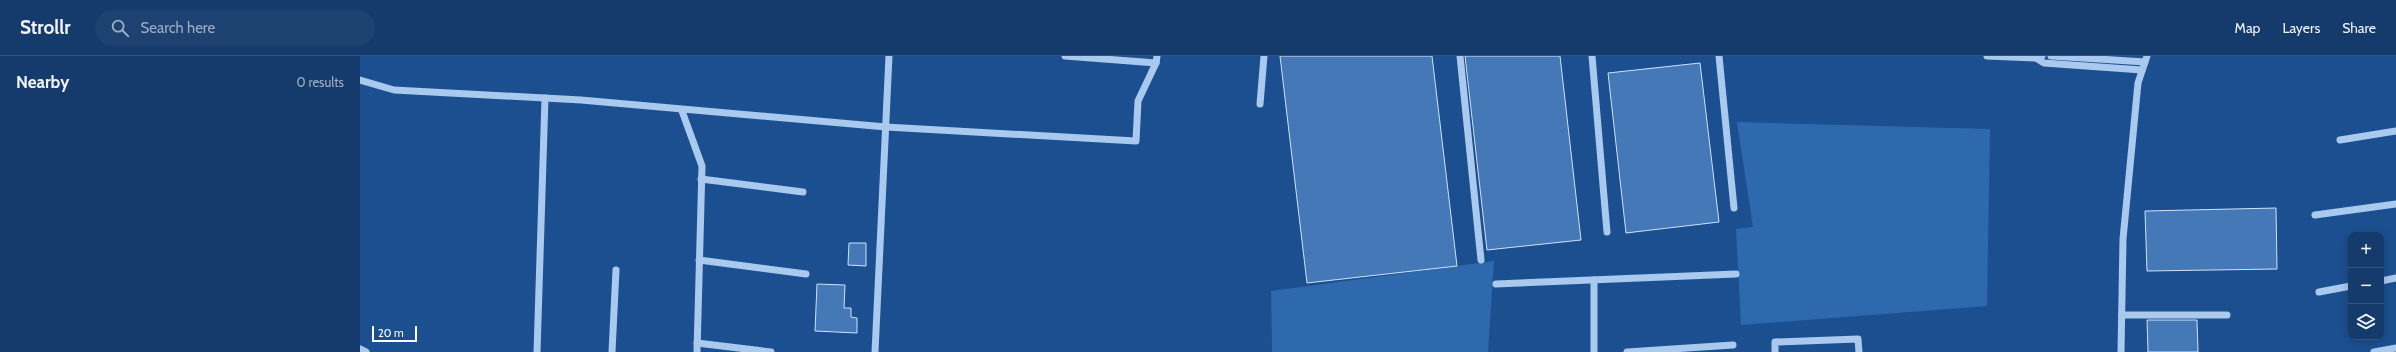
<!DOCTYPE html>
<meta charset="utf-8">
<style>
body{margin:0;font-family:Cabin,sans-serif;background:#1d4271;color:#f1f3f6}
.controls{position:absolute;right:12px;bottom:12px;display:grid;overflow:hidden;border-radius:8px;box-shadow:0 2px 10px #0003}
.controls button{width:36px;height:36px;display:grid;place-items:center;padding:0;border:0;border-bottom:1px solid #33557e;background:#143b6b;color:#f1f3f6;font:20px sans-serif}
.scale{position:absolute;left:12px;bottom:10px;width:45px;box-sizing:border-box;padding-left:4px;border:2px solid #fff;border-top:0;font-size:11px;line-height:14px;white-space:nowrap;color:#fff;-webkit-text-stroke:3px #1b4f8f;paint-order:stroke}
.list{margin:0;padding:0;list-style:none}
h2{display:flex;justify-content:space-between;align-items:center;height:52px;margin:0;padding:0 16px;font-size:17px}
h2 small{font-size:13px;font-weight:400;color:#9dadc1}
.icon{flex:none;width:22px;height:22px;fill:none;stroke:currentColor;stroke-width:2;stroke-linecap:round;stroke-linejoin:round}
.map{position:relative;flex:none;width:2036px;height:296px;overflow:hidden}
header{display:flex;align-items:center;gap:24px;box-sizing:border-box;height:56px;padding:0 20px;background:#143b6b;border-bottom:1px solid #33557e}
header strong{font-size:19px}
nav{display:flex;gap:22px;margin-inline-start:auto;font-size:14px}
.search{width:280px;height:36px;background:#1d4271;display:flex;align-items:center;gap:10px;box-sizing:border-box;padding:0 14px;border-radius:22px;color:#9dadc1;font-size:15px}
main{display:flex}
aside{flex:1;background:#143b6b}
.map>svg:first-child{display:block}
</style>
<header>
<strong>Strollr</strong>
<div class="search"><svg class="icon" aria-label="search" viewBox="0 0 24 24"><circle cx="10" cy="10" r="6"/><path d="M15 15l6 6"/></svg>Search here</div>
<nav><a>Map</a><a>Layers</a><a>Share</a></nav>
</header>
<main>
<aside>
<h2>Nearby<small>0 results</small></h2>
<ul class="list">
</ul>
</aside>
<div class="map">
<svg width="2036" height="296" viewBox="0 0 2036 296">
<rect width="100%" height="100%" fill="#1b4f8f"/>
<g fill="#2e69ad">
<path d="M1377,66L1630,73L1627,250L1381,269L1376,173L1393,171Z"/>
<path d="M1134,205L1128,296H912L911,235Z"/>
</g>
<g fill="#4478b7" stroke="#cfe3fa">
<path d="M920,0H1072L1097,210L947,227Z"/>
<path d="M1105,0H1200L1221,184L1127,194Z"/>
<path d="M1340,7L1359,166L1266,177L1248,17Z"/>
<path d="M1916,152L1917,213L1787,215L1785,155Z"/>
<path d="M489,187H506V210L488,209Z"/>
<path d="M457,228L485,229L484,252H491V261L497,262V277L455,275Z"/>
<path d="M1787,264H1837L1838,296H1788Z"/>
</g>
<g fill="none" stroke-linecap="round" stroke-linejoin="round">
<g stroke="#a9c9ee" stroke-width="7">
<path d="M705,0L796,7L797,0"/>
<path d="M1100,0L1121,204"/>
<path d="M1232,0L1247,176"/>
<path d="M1359,0L1374,152"/>
<path d="M1627,0L1676,2"/>
<path d="M1682,0L1676,2L1684,7L1782,14"/>
<path d="M1691,0L1785,6"/>
<path d="M0,24L34,34L221,44L526,71L776,85L778,45L796,7"/>
<path d="M900,48L904,0"/>
<path d="M322,55L342,110L337,296"/>
<path d="M1980,84L2036,75"/>
<path d="M341,123L443,136"/>
<path d="M1955,159L2036,148"/>
<path d="M339,204L446,218"/>
<path d="M2021,225L2036,222"/>
<path d="M1136,228L1376,218"/>
<path d="M1959,236L1991,230"/>
<path d="M1762,259H1867"/>
<path d="M337,287L411,296"/>
<path d="M0,293L6,296"/>
<path d="M177,296L185,42"/>
<path d="M252,296L256,214"/>
<path d="M515,296L529,0"/>
<path d="M1234,296V224"/>
<path d="M1267,296L1373,289"/>
<path d="M1415,296V286L1498,283L1499,296"/>
<path d="M1761,296L1763,183L1778,27L1787,0"/>
<path d="M2014,296L2036,292"/>
</g>
</g>
</svg>
<div class="controls">
<button>+</button>
<button>−</button>
<button><svg class="icon" aria-label="layers" viewBox="0 0 24 24"><path d="M12 4l9 5-9 5-9-5zM3 14l9 5 9-5"/></svg></button>
</div>
<div class="scale">20 m</div>
</div>
</main>
